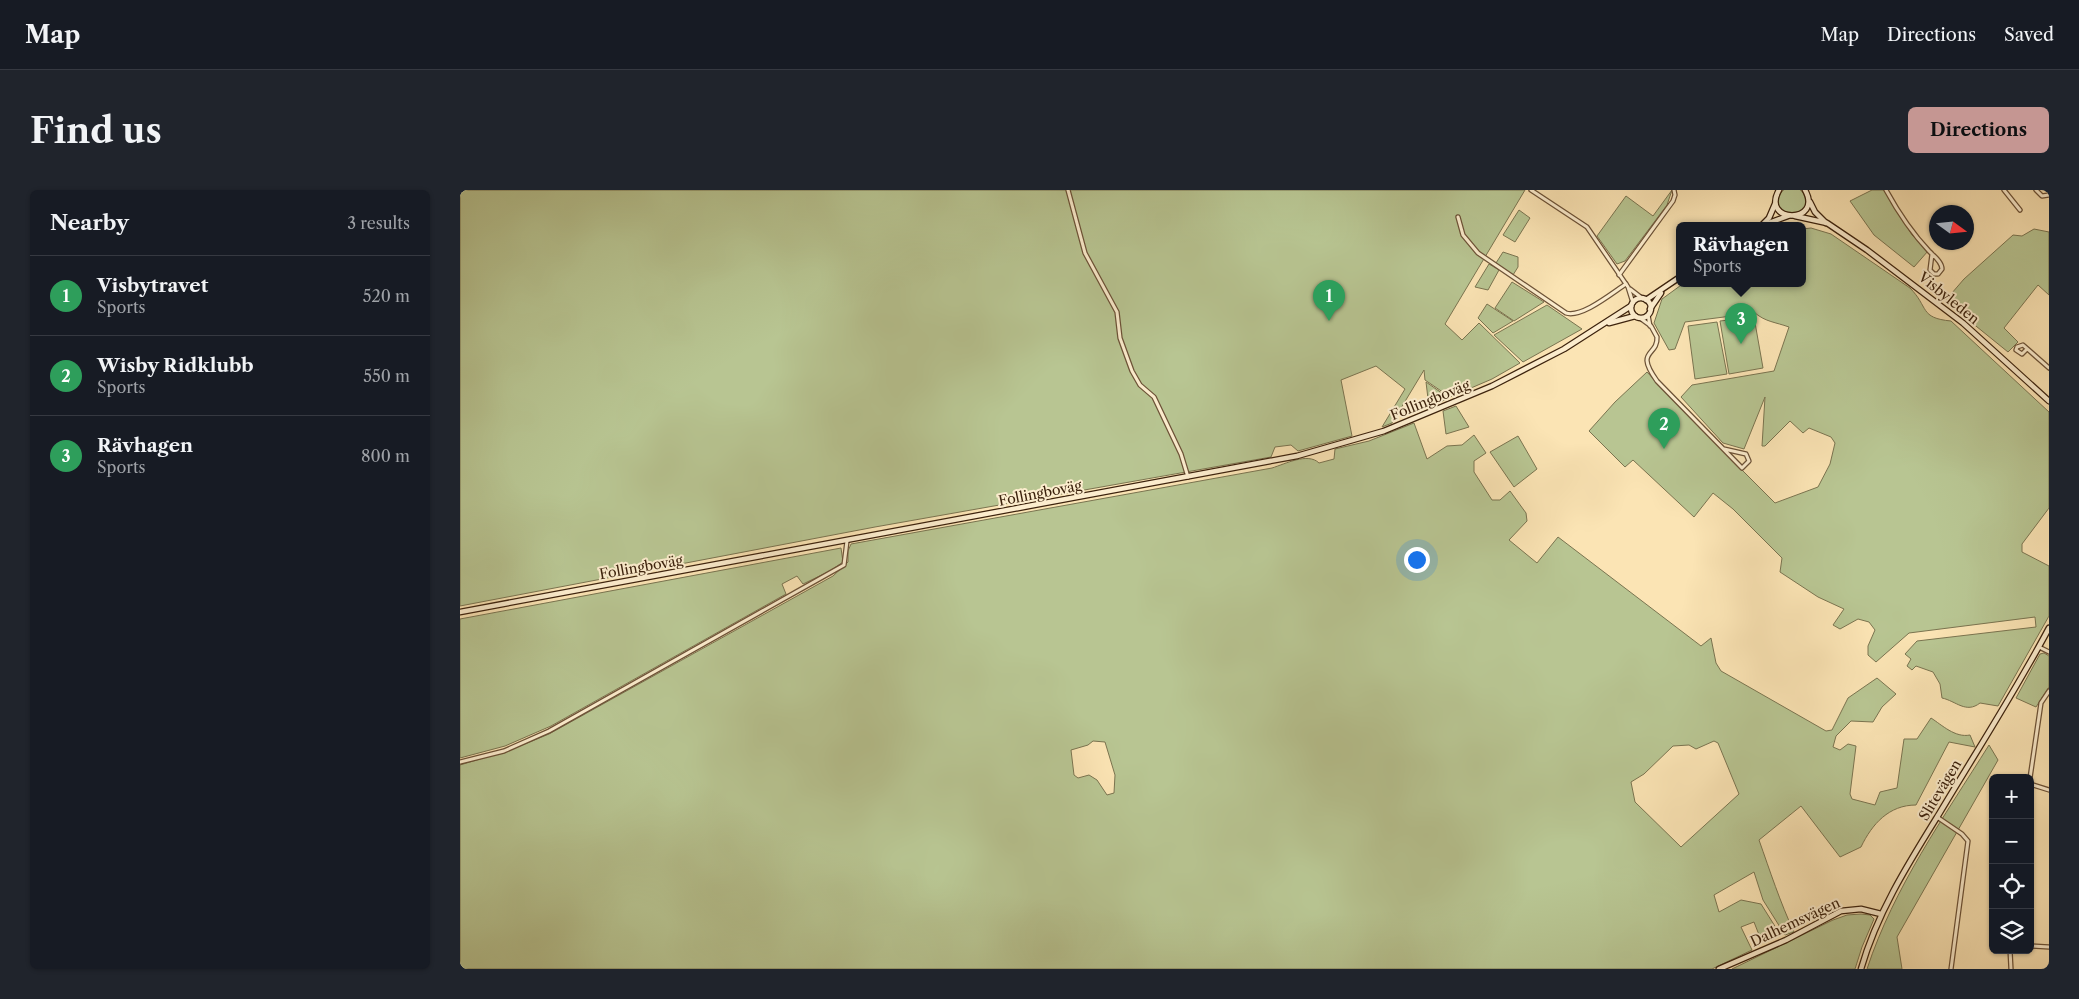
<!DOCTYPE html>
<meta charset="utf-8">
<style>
body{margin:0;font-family:"Libre Caslon Text",serif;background:#20242c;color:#f1f3f6}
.controls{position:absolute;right:15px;bottom:15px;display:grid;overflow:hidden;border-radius:8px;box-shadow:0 1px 4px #0004}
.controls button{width:45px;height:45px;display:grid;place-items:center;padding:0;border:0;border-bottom:1px solid #363941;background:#171b24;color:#f1f3f6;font:25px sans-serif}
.compass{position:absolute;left:1469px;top:15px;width:45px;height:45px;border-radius:50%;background:#171b24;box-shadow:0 1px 4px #0004;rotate:105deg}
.you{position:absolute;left:956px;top:369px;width:18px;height:18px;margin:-12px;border:4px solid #fff;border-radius:50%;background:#1a73e8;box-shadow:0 0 0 8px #1a73e833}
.badge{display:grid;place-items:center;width:32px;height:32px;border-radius:50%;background:#c59692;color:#fff;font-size:16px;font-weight:700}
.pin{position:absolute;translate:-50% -41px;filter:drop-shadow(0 1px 2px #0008)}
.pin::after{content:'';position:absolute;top:26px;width:18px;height:15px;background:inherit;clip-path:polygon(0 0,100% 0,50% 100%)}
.popup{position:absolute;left:1216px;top:32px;width:130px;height:65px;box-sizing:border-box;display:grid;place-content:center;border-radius:8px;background:#171b24;filter:drop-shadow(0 1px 4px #0005);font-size:16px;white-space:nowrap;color:#9ea1a6}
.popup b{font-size:19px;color:#f1f3f6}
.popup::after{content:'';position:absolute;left:50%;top:100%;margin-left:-10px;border:10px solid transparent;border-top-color:#171b24}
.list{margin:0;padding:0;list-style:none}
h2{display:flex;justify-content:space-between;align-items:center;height:65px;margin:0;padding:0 20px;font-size:21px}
h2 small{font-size:16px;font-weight:400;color:#9ea1a6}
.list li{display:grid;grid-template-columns:32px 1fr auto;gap:15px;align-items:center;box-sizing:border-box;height:80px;padding:0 20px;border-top:1px solid #363941}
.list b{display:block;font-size:19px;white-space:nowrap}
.list p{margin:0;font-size:16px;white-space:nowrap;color:#9ea1a6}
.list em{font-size:16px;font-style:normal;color:#9ea1a6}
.icon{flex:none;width:28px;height:28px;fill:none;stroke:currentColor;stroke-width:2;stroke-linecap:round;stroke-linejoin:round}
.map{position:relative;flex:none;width:1589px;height:779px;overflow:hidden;border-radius:8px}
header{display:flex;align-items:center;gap:30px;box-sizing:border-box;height:70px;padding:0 25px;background:#171b24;border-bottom:1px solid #363941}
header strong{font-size:24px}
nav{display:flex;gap:28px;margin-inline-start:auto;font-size:18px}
.intro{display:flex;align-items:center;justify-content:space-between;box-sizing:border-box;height:120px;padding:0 30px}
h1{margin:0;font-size:35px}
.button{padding:12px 22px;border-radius:8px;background:#c59692;color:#111;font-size:18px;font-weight:700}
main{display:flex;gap:30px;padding:0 30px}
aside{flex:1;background:#171b24;border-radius:8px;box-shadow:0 1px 4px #0004}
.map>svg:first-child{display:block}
</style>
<header>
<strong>Map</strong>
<nav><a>Map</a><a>Directions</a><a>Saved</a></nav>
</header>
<div class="intro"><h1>Find us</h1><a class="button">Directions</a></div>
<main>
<aside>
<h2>Nearby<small>3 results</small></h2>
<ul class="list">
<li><span class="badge" style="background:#2e9e5b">1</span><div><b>Visbytravet</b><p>Sports</p></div><em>520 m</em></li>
<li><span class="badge" style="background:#2e9e5b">2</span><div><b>Wisby Ridklubb</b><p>Sports</p></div><em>550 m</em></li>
<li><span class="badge" style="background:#2e9e5b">3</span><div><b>Rävhagen</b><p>Sports</p></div><em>800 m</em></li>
</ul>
</aside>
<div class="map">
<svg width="1589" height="779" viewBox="0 0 1589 779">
<rect width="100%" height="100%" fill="#fbe4b4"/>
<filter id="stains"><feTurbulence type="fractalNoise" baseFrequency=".004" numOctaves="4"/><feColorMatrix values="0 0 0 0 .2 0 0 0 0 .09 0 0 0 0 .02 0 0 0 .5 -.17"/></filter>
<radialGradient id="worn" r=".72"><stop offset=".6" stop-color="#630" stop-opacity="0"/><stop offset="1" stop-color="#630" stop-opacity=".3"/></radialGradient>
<g fill="#b8c592" stroke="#7a7450" fill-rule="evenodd">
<circle cx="1332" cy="11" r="14"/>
<path d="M0,0H1065L985,134L1002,150L1019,133L1060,173L1032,189L990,207L965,190L964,180L932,233L922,237L945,199L916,176L881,190L892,246L838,261L831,255L815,257L811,267L415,337L0,416Z"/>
<path d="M1212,0L1207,15L1165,71L1157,74L1137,46L1166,6L1193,26Z"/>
<path d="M1412,0H1424L1452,45L1468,61L1454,77L1414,45L1390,11Z"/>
<path d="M1059,20L1070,28L1055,52L1043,45Z"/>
<path d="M1351,38L1371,44L1450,98C1469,117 1459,128 1491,131L1589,222V318L1562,354V362L1589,376V426L1538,516L1520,513C1506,524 1496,511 1482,508L1480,494L1473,482L1456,476L1452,480L1447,476L1451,469L1445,464L1457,451L1576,437L1575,427L1449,443L1416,472L1408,465V456L1415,440L1409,432L1398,429L1380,439L1373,435L1384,419L1358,407L1320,382L1322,368L1273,319L1253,303L1234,327L1173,270L1165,277L1129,241L1155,212L1187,182L1227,225L1315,313L1358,297L1370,274L1375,253L1371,247L1349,238L1343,243L1330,231L1305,256H1302L1305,207L1284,259L1263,253L1221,207L1232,195L1314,181L1329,137C1315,132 1306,132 1295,123L1225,132L1215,159L1209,160L1194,133L1202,109L1224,93H1342V39Z"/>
<path d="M1574,39L1589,42V105L1578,95L1544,138L1558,152L1548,162L1485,111L1504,89L1553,45L1562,46Z"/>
<path d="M1043,62L1058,67V77L1053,85L1036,73Z"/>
<path d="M1029,74L1039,80L1028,100L1015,97Z"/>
<path d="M1052,92L1084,112L1054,131L1035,118Z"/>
<path d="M1027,114L1053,131L1033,143L1018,128Z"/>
<path d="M1087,115L1122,139L1063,172L1034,145Z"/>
<path d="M1294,127L1303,178L1269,184L1260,131Z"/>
<path d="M1257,132L1267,184L1235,189L1228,136Z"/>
<path d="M966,192L989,208L969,217Z"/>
<path d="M996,216L1009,237L986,244L983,221Z"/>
<path d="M954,233L967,269L987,256L1002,255L1014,245L1026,263L1014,271V282L1032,310H1040L1050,301L1066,323L1067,331L1049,350L1077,373L1098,347L1241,456L1251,448L1256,473L1261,481L1366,541L1372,540L1388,508L1417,488L1436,504L1422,517L1413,532L1391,531L1376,546L1373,557L1380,560L1388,554L1396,556L1390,604L1392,609L1415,615L1420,602L1437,598L1444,549H1457L1471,528C1482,535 1495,548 1510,545L1515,557L1489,552L1456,615C1429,615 1412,634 1401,657L1380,667L1341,616L1299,650C1310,681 1320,712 1334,742L1325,745L1303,710L1294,682L1254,705L1259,722L1281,710L1301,714L1318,741L1301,750L1294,732L1281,737L1292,760L1252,779H0V575L50,560L89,544L373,386L388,372V361L391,354L812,278C825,274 848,262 859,273L874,269L875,259L909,251ZM633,551L645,552L655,585L654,603L647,605L637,590L629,585L618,588L614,585L611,560L628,555ZM1254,551L1258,553L1279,604L1221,657L1175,612L1171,592L1184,584L1213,556L1229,555L1236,559Z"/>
<path d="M1058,246L1077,279L1054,297L1030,262Z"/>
<path d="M381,358L383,372L370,381L343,394L337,386L322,394L326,404L91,536L45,556L0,568V429Z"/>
<path d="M1584,463L1589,466V497L1576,517L1556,508L1580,464Z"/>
<path d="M1529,555L1538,570L1437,747L1442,779H1407C1434,697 1484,627 1529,555Z"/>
<path d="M1401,724L1410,725L1414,729L1402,757L1395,779H1272L1373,730L1387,725Z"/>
</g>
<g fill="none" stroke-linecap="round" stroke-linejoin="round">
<g stroke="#6c5237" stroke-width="5.5">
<g id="street">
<path d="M608,0L625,63L657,122L660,148L672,181L680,195L694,207L721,264L728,287"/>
<path d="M1071,0L1127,37L1168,97L1173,113"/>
<path d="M1426,0C1438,22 1452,43 1469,61C1474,66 1482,72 1482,79L1478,84H1474L1470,80L1472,64"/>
<path d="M1544,0L1560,20"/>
<path d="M1576,0L1582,6L1589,5"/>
<path d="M998,27L1003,45L1018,63L1106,123C1122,128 1152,103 1166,94"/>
<path d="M1159,85L1213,11L1215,5L1214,0"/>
<path d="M1170,99L1183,109"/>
<path d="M1188,125L1190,136"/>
<path d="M1180,128L1191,136L1197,147C1198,167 1174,159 1197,191L1282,278L1289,271L1286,264L1264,259"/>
<path d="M1567,159L1562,164L1556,160L1557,157L1563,155L1589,178"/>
<path d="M1579,457L1589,462"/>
<path d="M0,572L44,561L89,541L384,375L387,351"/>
<path d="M1570,588L1581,513L1589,501"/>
<path d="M1570,594L1589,600"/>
<path d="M1477,627L1502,644L1508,651L1491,779"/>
<path d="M1570,756L1589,757"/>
<path d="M1550,760L1551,779"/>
</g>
</g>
<g stroke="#3c220d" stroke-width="7">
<g id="secondary">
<path d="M1319,0C1300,34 1364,34 1345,0"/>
<path d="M1350,12L1355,22L1366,33"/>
<path d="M1335,26L1367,33L1407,60L1503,133L1589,211"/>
<path d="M1302,35L1309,28L1315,14"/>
<path d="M1303,35L1328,26"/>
<circle cx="1181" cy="118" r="10"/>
<path d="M1186,110L1220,87"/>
<path d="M1190,119L1201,103"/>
<path d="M1149,133L1175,126"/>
<path d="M0,422L837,266L924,241L1032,196L1104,159L1171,116"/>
<path d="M1259,779L1326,750L1381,721L1401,719L1421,724"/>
<path d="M1401,779C1417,723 1448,674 1479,624C1516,562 1555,502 1589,438"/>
</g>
</g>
<use href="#street" stroke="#fcedce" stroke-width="3"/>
<use href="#secondary" stroke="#fcedce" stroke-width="4.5"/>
</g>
<g text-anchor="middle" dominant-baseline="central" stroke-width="4" stroke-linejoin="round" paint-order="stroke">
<g font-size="14" fill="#3c220d" stroke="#fcedce">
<text transform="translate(1489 108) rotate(39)">Visbyleden</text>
<text transform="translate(970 210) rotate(-22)">Follingboväg</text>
<text transform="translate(580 303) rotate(-11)">Follingboväg</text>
<text transform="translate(181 377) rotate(-10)">Follingboväg</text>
<text transform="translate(1480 600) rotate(-59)">Slitevägen</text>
<text transform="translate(1335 732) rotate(-25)">Dalhemsvägen</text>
</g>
</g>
<rect width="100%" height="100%" filter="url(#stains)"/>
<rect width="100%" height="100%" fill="url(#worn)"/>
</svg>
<div class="controls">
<button>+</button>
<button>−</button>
<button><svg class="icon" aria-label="locate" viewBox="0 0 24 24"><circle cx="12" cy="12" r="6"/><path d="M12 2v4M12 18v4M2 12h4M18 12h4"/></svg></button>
<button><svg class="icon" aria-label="layers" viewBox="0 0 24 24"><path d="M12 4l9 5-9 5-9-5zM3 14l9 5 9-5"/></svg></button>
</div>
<svg class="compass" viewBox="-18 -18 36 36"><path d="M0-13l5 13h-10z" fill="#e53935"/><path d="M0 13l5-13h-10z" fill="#9ea1a6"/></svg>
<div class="you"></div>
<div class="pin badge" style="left:869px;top:131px;background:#2e9e5b">1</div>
<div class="pin badge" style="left:1204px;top:259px;background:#2e9e5b">2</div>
<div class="pin badge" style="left:1281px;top:154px;background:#2e9e5b">3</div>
<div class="popup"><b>Rävhagen</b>Sports</div>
</div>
</main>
